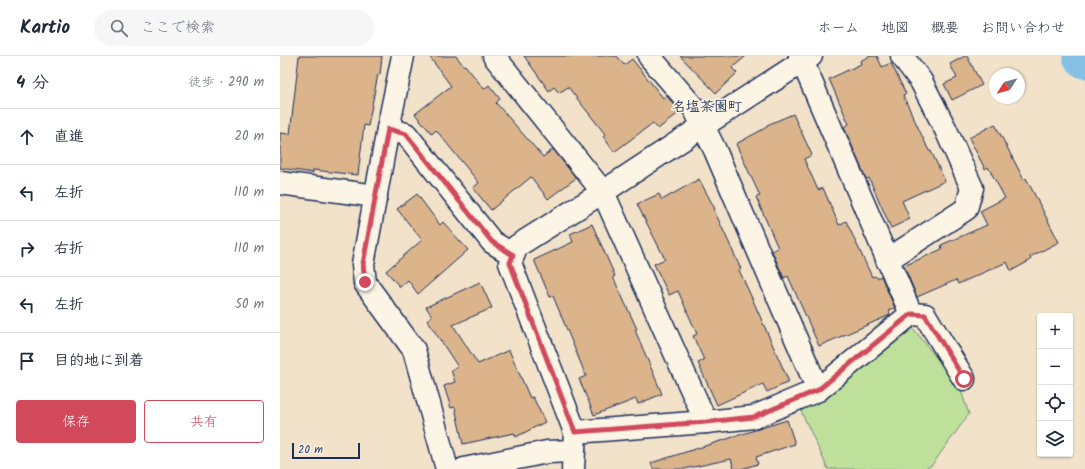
<!DOCTYPE html>
<html lang="ja">
<meta charset="utf-8">
<style>
body{margin:0;font-family:Kalam,"Klee One",sans-serif;background:#f6f6f7;color:#1f2937}
.controls{position:absolute;right:12px;bottom:12px;display:grid;overflow:hidden;border-radius:4px;box-shadow:0 1px 3px #0004}
.controls button{width:36px;height:36px;display:grid;place-items:center;padding:0;border:0;border-bottom:1px solid #e0e1e3;background:#fff;color:#1f2937;font:20px sans-serif}
.compass{position:absolute;left:709px;top:12px;width:36px;height:36px;border-radius:50%;background:#fff;box-shadow:0 1px 3px #0004;rotate:234deg}
.scale{position:absolute;left:12px;bottom:10px;width:68px;box-sizing:border-box;padding-left:4px;border:2px solid #1b2f5e;border-top:0;font-size:11px;line-height:14px;white-space:nowrap;color:#1b2f5e;-webkit-text-stroke:3px #fcf5e5;paint-order:stroke}
.stop{position:absolute;width:12px;height:12px;margin:-9px;border:3px solid #d1495b;border-radius:50%;background:#fff}
.stop.end{background:#d1495b;border-color:#fff;box-shadow:0 1px 4px #0008}
.list{margin:0;padding:0;list-style:none}
h2{display:flex;justify-content:space-between;align-items:center;height:52px;margin:0;padding:0 16px;font-size:17px}
h2 small{font-size:13px;font-weight:400;color:#747a83}
.list li{display:grid;grid-template-columns:26px 1fr auto;gap:12px;align-items:center;box-sizing:border-box;height:56px;padding:0 16px;border-top:1px solid #e0e1e3}
.list b{display:block;font-size:15px;white-space:nowrap}
.list em{font-size:13px;font-style:normal;color:#747a83}
.actions{display:flex;gap:8px;padding:12px 16px}
.actions a{flex:1;padding:9px 0;border:1px solid #d1495b;border-radius:4px;text-align:center;font-size:14px;color:#d1495b}
.actions .main{background:#d1495b;color:#fff}
.icon{flex:none;width:22px;height:22px;fill:none;stroke:currentColor;stroke-width:2;stroke-linecap:round;stroke-linejoin:round}
.map{position:relative;flex:none;width:805px;height:413px;overflow:hidden}
header{display:flex;align-items:center;gap:24px;box-sizing:border-box;height:56px;padding:0 20px;background:#fff;border-bottom:1px solid #e0e1e3}
header strong{font-size:19px}
nav{display:flex;gap:22px;margin-inline-start:auto;font-size:14px}
.search{width:280px;height:36px;background:#f6f6f7;display:flex;align-items:center;gap:10px;box-sizing:border-box;padding:0 14px;border-radius:22px;color:#747a83;font-size:15px}
main{display:flex}
aside{flex:1;background:#fff}
.map>svg:first-child{display:block}
</style>
<header>
<strong>Kartio</strong>
<div class="search"><svg class="icon" aria-label="search" viewBox="0 0 24 24"><circle cx="10" cy="10" r="6"/><path d="M15 15l6 6"/></svg>ここで検索</div>
<nav><a>ホーム</a><a>地図</a><a>概要</a><a>お問い合わせ</a></nav>
</header>
<main>
<aside>
<h2>4 分<small>徒歩 · 290 m</small></h2>
<ul class="list">
<li><svg class="icon" aria-label="ahead" viewBox="0 0 24 24"><path d="M12 20V5M6 11l6-6 6 6"/></svg><div><b>直進</b></div><em>20 m</em></li>
<li><svg class="icon" aria-label="left" viewBox="0 0 24 24"><path d="M17 20v-9H6M10 6l-5 5 5 5"/></svg><div><b>左折</b></div><em>110 m</em></li>
<li><svg class="icon" aria-label="right" viewBox="0 0 24 24"><path d="M7 20v-9h11M14 6l5 5-5 5"/></svg><div><b>右折</b></div><em>110 m</em></li>
<li><svg class="icon" aria-label="left" viewBox="0 0 24 24"><path d="M17 20v-9H6M10 6l-5 5 5 5"/></svg><div><b>左折</b></div><em>50 m</em></li>
<li><svg class="icon" aria-label="arrive" viewBox="0 0 24 24"><path d="M6 21V4h12l-3 4 3 4H6"/></svg><div><b>目的地に到着</b></div></li>
</ul>
<div class="actions"><a class="main">保存</a><a>共有</a></div>
</aside>
<div class="map">
<svg width="805" height="413" viewBox="0 0 805 413">
<rect width="100%" height="100%" fill="#f2e2ca"/>
<filter id="ink" filterUnits="userSpaceOnUse"><feTurbulence type="fractalNoise" baseFrequency=".025" numOctaves="2"/><feDisplacementMap in="SourceGraphic" scale="8" xChannelSelector="R" yChannelSelector="G"/><feConvolveMatrix kernelMatrix="1 2 1 2 8 2 1 2 1" color-interpolation-filters="sRGB"/></filter>
<g filter="url(#ink)">
<path fill="#bee09a" stroke="#6c887c" d="M633,272L680,332L689,358L652,409L645,413H548L521,355L556,335Z"/>
<g fill="none" stroke-linecap="round" stroke-linejoin="round">
<path stroke="#85c0e5" stroke-width="41" d="M803,0L805,2"/>
</g>
<g fill="#dbb48c" stroke="#1b2f5e">
<path d="M19,0H102L100,19L98,18L88,70L84,69L78,119L33,114V117L0,112V77L10,78Z"/>
<path d="M149,0H176L184,10L185,9L204,33L209,29L220,43L216,47L263,101L273,93L296,122L268,143L251,121L211,154L193,132L199,127L156,74L152,78L135,58L171,30Z"/>
<path d="M244,0H337L344,9L352,3L383,42L386,39L400,56L378,73L373,67L334,96L323,80L325,78L288,31L279,37L274,31L269,35Z"/>
<path d="M400,0H466L452,12L457,17L436,37Z"/>
<path d="M590,0H597L602,11L611,7L626,38L623,39L649,95H651L665,125L622,145L630,163L611,172L589,122L586,123L564,71L569,68L549,23L581,8L580,5Z"/>
<path d="M685,0H687L702,29L672,44L664,28L677,22L670,8Z"/>
<path d="M513,58L532,99L524,103L538,134L543,132L559,169L566,165L592,221L595,220L597,222L601,220L615,252L609,254L610,259L539,290L508,220L504,222L492,195L498,192L476,141L480,140L456,88L487,71V69Z"/>
<path d="M715,68L744,124L746,122L779,186L750,201L751,204L731,215L727,206L678,228L676,224L637,241L624,210L662,193L661,189L707,169L700,155L725,142L708,111L705,113L689,82Z"/>
<path d="M419,123L435,153L434,154L461,213L459,214L471,240L509,326L487,336L483,328L437,349L418,307L424,304L413,280L417,278L398,235L389,239L374,208L385,203L357,148L379,138L382,144Z"/>
<path d="M137,138L160,169L163,166L188,194L138,238L128,224L120,231L106,215L142,184L117,153Z"/>
<path d="M312,168L335,220L333,221L357,273L355,274L382,338L358,348L356,343L314,359L299,323L306,320L273,240L270,241L254,204L293,186L290,178Z"/>
<path d="M200,226L212,252L173,269L198,308L229,294L250,342L253,341L265,366L236,381L234,377L183,388L175,351L171,352L164,330L175,326L171,314L178,311L147,264L152,260L146,251Z"/>
<path d="M507,364L515,388L476,401L478,408L461,413H454L451,403L404,413H373L371,407Z"/>
</g>
<g fill="none" stroke-linecap="round" stroke-linejoin="round">
<g stroke="#1b2f5e" stroke-width="25">
<g id="street">
<path d="M123,0L108,73L83,208L85,227L134,294L167,413"/>
<path d="M214,0L323,136L426,366"/>
<path d="M369,0L414,52L435,94L538,334"/>
<path d="M108,73L126,78L212,186L233,199"/>
<path d="M0,127L96,140"/>
<path d="M607,204L686,153L692,132L666,74L641,25L622,0"/>
<path d="M631,258L645,259L684,323"/>
<path d="M295,376L426,366L474,361L538,334L631,258L520,0"/>
<path d="M184,413L267,396L294,395"/>
</g>
</g>
<g stroke="#1b2f5e" stroke-width="25">
<path id="secondary" d="M293,413L295,376L230,207L237,190L323,136L423,70L531,0"/>
</g>
<use href="#street" stroke="#fcf5e5" stroke-width="22"/>
<use href="#secondary" stroke="#fcf5e5" stroke-width="22"/>
</g>
</g>
<g fill="none" stroke-linecap="round" stroke-linejoin="round" filter="url(#ink)">
<path stroke="#d1495b" stroke-width="5" d="M85,226L83,208L108,73L126,78L212,186L233,199L230,207L295,376L426,366L474,361L538,334L631,258L645,259L684,323"/>
</g>
<g text-anchor="middle" dominant-baseline="central" stroke-width="3" stroke-linejoin="round" paint-order="stroke">
<g font-size="14" font-weight="bold" fill="#1b2f5e" stroke="#fcf5e5">
<text x="427" y="51">名塩茶園町</text>
</g>
</g>
</svg>
<div class="controls">
<button>+</button>
<button>−</button>
<button><svg class="icon" aria-label="locate" viewBox="0 0 24 24"><circle cx="12" cy="12" r="6"/><path d="M12 2v4M12 18v4M2 12h4M18 12h4"/></svg></button>
<button><svg class="icon" aria-label="layers" viewBox="0 0 24 24"><path d="M12 4l9 5-9 5-9-5zM3 14l9 5 9-5"/></svg></button>
</div>
<svg class="compass" viewBox="-18 -18 36 36"><path d="M0-13l5 13h-10z" fill="#e53935"/><path d="M0 13l5-13h-10z" fill="#747a83"/></svg>
<div class="scale">20 m</div>
<div class="stop" style="left:684px;top:323px"></div>
<div class="stop end" style="left:85px;top:226px"></div>
</div>
</main>
